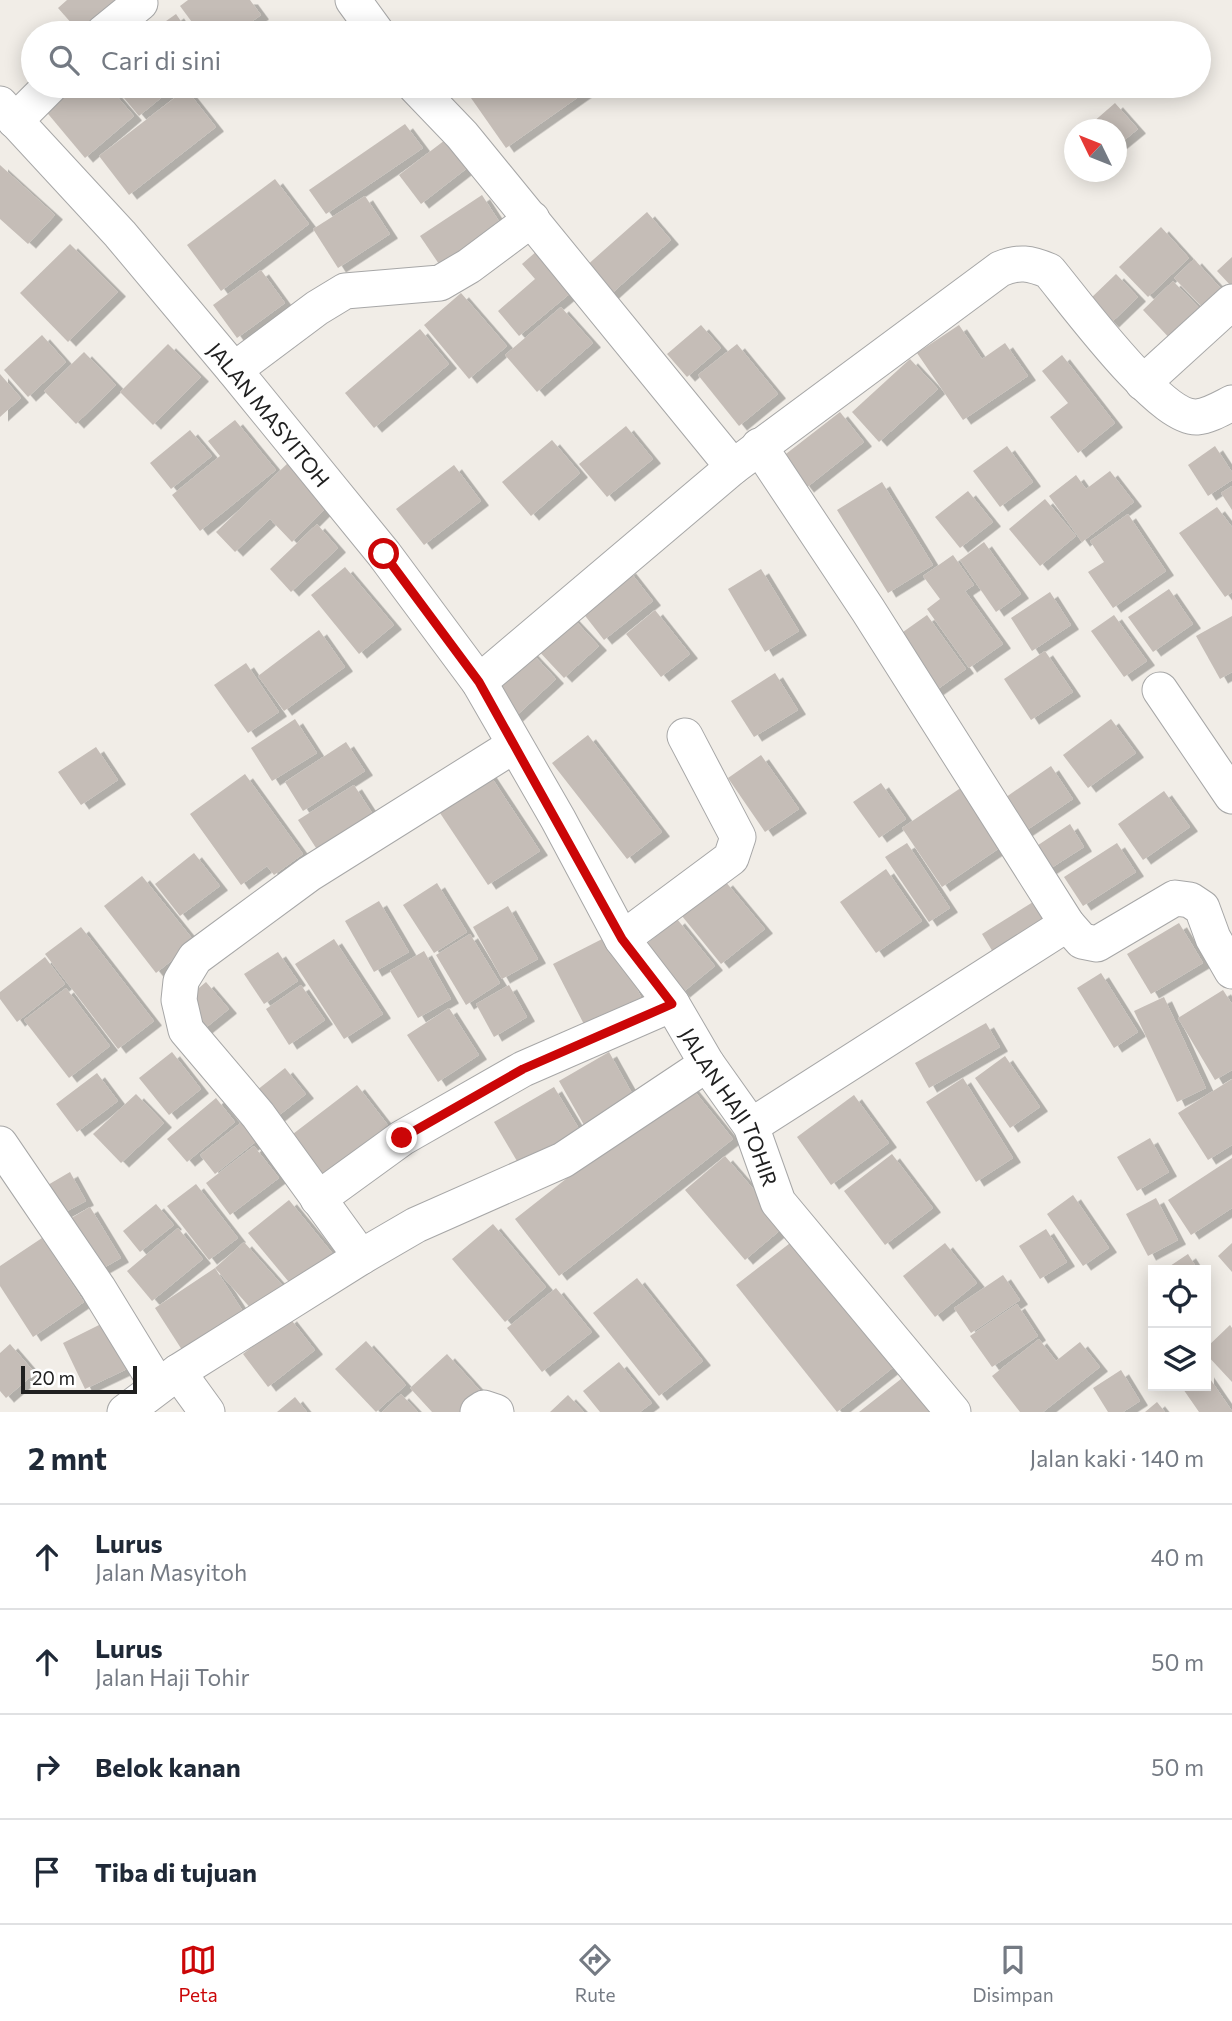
<!DOCTYPE html>
<html lang="id">
<meta charset="utf-8">
<style>
body{margin:0;font-family:Commissioner,sans-serif;background:#f6f6f7;color:#1f2937}
.controls{position:absolute;right:21px;bottom:21px;display:grid;overflow:hidden;border-radius:0px;box-shadow:0 4px 18px #0003}
.controls button{width:63px;height:63px;display:grid;place-items:center;padding:0;border:0;border-bottom:2px solid #e0e1e3;background:#fff;color:#1f2937;font:35px sans-serif}
.compass{position:absolute;left:1064px;top:119px;width:63px;height:63px;border-radius:50%;background:#fff;box-shadow:0 4px 18px #0003;rotate:313deg}
.scale{position:absolute;left:21px;bottom:18px;width:116px;box-sizing:border-box;padding-left:7px;border:4px solid #202020;border-top:0;font-size:19px;line-height:24px;white-space:nowrap;color:#202020;-webkit-text-stroke:5px #fff;paint-order:stroke}
.stop{position:absolute;width:21px;height:21px;margin:-16px;border:5px solid #cb0607;border-radius:50%;background:#fff}
.stop.end{background:#cb0607;border-color:#fff;box-shadow:0 2px 7px #0008}
.list{margin:0;padding:0;list-style:none}
h2{display:flex;justify-content:space-between;align-items:center;height:91px;margin:0;padding:0 28px;font-size:30px}
h2 small{font-size:23px;font-weight:400;color:#747a83}
.list li{display:grid;grid-template-columns:46px 1fr auto;gap:21px;align-items:center;box-sizing:border-box;height:105px;padding:0 28px;border-top:2px solid #e0e1e3}
.list b{display:block;font-size:26px;white-space:nowrap}
.list p{margin:0;font-size:23px;white-space:nowrap;color:#747a83}
.list em{font-size:23px;font-style:normal;color:#747a83}
.icon{flex:none;width:38px;height:38px;fill:none;stroke:currentColor;stroke-width:2;stroke-linecap:round;stroke-linejoin:round}
.map{position:relative;flex:none;width:1232px;height:1412px;overflow:hidden}
.search{position:absolute;background:#fff;box-shadow:0 4px 18px #0003;left:21px;right:21px;top:21px;height:77px;display:flex;align-items:center;gap:18px;box-sizing:border-box;padding:0 24px;border-radius:38px;color:#747a83;font-size:26px}
.sheet{height:511px;background:#fff}
nav{display:flex;justify-content:space-around;align-items:center;box-sizing:border-box;height:98px;border-top:2px solid #e0e1e3;background:#fff;font-size:19px;color:#747a83}
nav a{display:grid;justify-items:center;gap:4px}
nav .on{color:#cb0607}
.map>svg:first-child{display:block}
</style>
<div class="map">
<svg width="1232" height="1412" viewBox="0 0 1232 1412">
<defs>
<filter id="shadow"><feDropShadow dx="8" dy="4.5" stdDeviation="0" flood-color="#0004"/></filter>
</defs>
<rect width="100%" height="100%" fill="#f1ede7"/>
<g fill="#c5bdb7" filter="url(#shadow)">
<path d="M67,0H127L88,33H80L58,8Z"/>
<path d="M188,0H250L261,15L236,33H200L180,6Z"/>
<path d="M176,14L189,33H149Z"/>
<path d="M581,21L589,33H564Z"/>
<path d="M71,86H108L134,116L85,158L44,109Z"/>
<path d="M114,86H161L167,93L139,116Z"/>
<path d="M489,86H594L506,148L471,98Z"/>
<path d="M186,89L216,127L129,195L99,156Z"/>
<path d="M1115,103L1138,129L1116,147V130H1084Z"/>
<path d="M405,124L423,148L326,214L309,190Z"/>
<path d="M453,134L475,162L421,204L399,175Z"/>
<path d="M0,165L55,215L28,244L0,219Z"/>
<path d="M275,179L309,224L221,291L187,245Z"/>
<path d="M482,195L504,229L443,270L420,236Z"/>
<path d="M365,196L390,234L338,268L313,229Z"/>
<path d="M647,212L671,240L610,295L585,267Z"/>
<path d="M1161,227L1189,258L1148,297L1119,267Z"/>
<path d="M70,244L118,292L68,342L20,293Z"/>
<path d="M545,244L579,286L519,336L498,311L535,279L522,264Z"/>
<path d="M1232,257V287L1217,271Z"/>
<path d="M1194,259L1226,294L1207,312L1174,278Z"/>
<path d="M261,270L285,303L237,338L213,305Z"/>
<path d="M1116,274L1138,297L1111,323L1089,300Z"/>
<path d="M1173,281L1205,314L1175,344L1143,310Z"/>
<path d="M461,293L507,346L469,379L424,325Z"/>
<path d="M561,307L593,343L537,392L505,355Z"/>
<path d="M701,325L721,348L687,377L667,354Z"/>
<path d="M959,325L982,359L1005,343L1028,376L963,420L917,353Z"/>
<path d="M420,329L449,364L374,428L345,393Z"/>
<path d="M42,335L66,362L28,397L4,370Z"/>
<path d="M168,344L201,377L153,425L120,392Z"/>
<path d="M737,344L778,394L739,426L698,375Z"/>
<path d="M84,352L116,385L76,424L44,391Z"/>
<path d="M1062,355L1115,423L1078,453L1050,417L1068,403L1042,371Z"/>
<path d="M910,359L938,389L879,442L852,412Z"/>
<path d="M0,374L21,398L0,417Z"/>
<path d="M840,412L864,442L806,488L782,457Z"/>
<path d="M235,420L276,470L200,531L172,495L220,456L208,441Z"/>
<path d="M626,426L653,459L607,497L579,464Z"/>
<path d="M190,430L212,456L171,489L150,463Z"/>
<path d="M552,440L580,473L531,516L502,482Z"/>
<path d="M1007,446L1033,482L1000,507L973,471Z"/>
<path d="M1215,446L1232,472V480L1208,496L1188,465Z"/>
<path d="M289,462L329,505L292,542L270,519L235,552L216,532Z"/>
<path d="M454,465L481,501L424,545L396,509Z"/>
<path d="M1110,471L1134,502L1082,542L1049,496L1076,475L1086,489Z"/>
<path d="M882,482L933,565L888,593L837,510Z"/>
<path d="M1232,486V510L1221,493Z"/>
<path d="M968,491L993,522L960,548L935,517Z"/>
<path d="M1045,499L1076,536L1040,566L1009,529Z"/>
<path d="M1217,507L1232,527V592L1225,597L1179,533Z"/>
<path d="M1128,514L1166,571L1113,608L1088,572L1104,562L1090,541Z"/>
<path d="M317,524L338,548L291,592L270,569Z"/>
<path d="M984,542L1021,594L996,612L960,560Z"/>
<path d="M953,555L974,585L965,591L1003,644L969,668L927,609L940,599L923,576Z"/>
<path d="M345,567L394,625L359,654L311,595Z"/>
<path d="M628,569L653,601L604,640L579,608Z"/>
<path d="M761,569L799,631L765,652L728,589Z"/>
<path d="M1169,589L1193,624L1153,652L1128,617Z"/>
<path d="M1050,592L1071,625L1032,651L1011,618Z"/>
<path d="M655,610L690,654L661,677L626,634Z"/>
<path d="M570,615L599,646L564,678L535,647Z"/>
<path d="M927,615L966,669L935,691L896,637Z"/>
<path d="M1114,615L1147,661L1124,677L1091,631Z"/>
<path d="M1232,616V672L1220,679L1196,636Z"/>
<path d="M319,630L345,667L284,711L258,676Z"/>
<path d="M529,650L556,679L515,717L487,688Z"/>
<path d="M1045,651L1073,692L1031,720L1004,679Z"/>
<path d="M246,663L279,712L248,733L214,685Z"/>
<path d="M775,673L798,710L754,737L731,701Z"/>
<path d="M295,719L317,753L272,781L251,748Z"/>
<path d="M1111,719L1136,753L1088,788L1063,755Z"/>
<path d="M588,735L662,832L627,859L552,763Z"/>
<path d="M346,742L365,771L303,811L285,782Z"/>
<path d="M96,747L118,780L81,805L58,772Z"/>
<path d="M761,755L799,809L765,832L728,778Z"/>
<path d="M1051,766L1073,799L1021,834L999,802Z"/>
<path d="M486,769L540,851L488,885L434,804Z"/>
<path d="M245,774L303,854L274,875L267,866L241,885L190,814Z"/>
<path d="M881,783L906,819L879,838L853,802Z"/>
<path d="M354,785L374,816L318,851L298,820Z"/>
<path d="M965,785L1004,845L942,887L902,828Z"/>
<path d="M1164,791L1190,827L1143,860L1118,824Z"/>
<path d="M1070,824L1084,847L1037,877L1023,855Z"/>
<path d="M907,843L950,908L929,922L885,857Z"/>
<path d="M1117,843L1136,872L1083,906L1064,877Z"/>
<path d="M194,853L220,886L180,916L155,884Z"/>
<path d="M886,869L922,921L876,953L840,902Z"/>
<path d="M142,876L195,942L156,973L104,906Z"/>
<path d="M725,881L765,929L721,964L682,916Z"/>
<path d="M437,883L467,932L434,953L403,905Z"/>
<path d="M1041,897L1059,926L999,962L982,934Z"/>
<path d="M379,901L409,952L374,972L345,921Z"/>
<path d="M508,906L538,959L502,979L473,927Z"/>
<path d="M677,919L715,966L682,993L644,946Z"/>
<path d="M1179,923L1203,963L1151,994L1127,954Z"/>
<path d="M81,927L154,1021L118,1049L45,954Z"/>
<path d="M470,934L500,983L466,1005L436,955Z"/>
<path d="M610,935L646,1007L590,1036L553,964Z"/>
<path d="M334,939L383,1014L344,1039L295,964Z"/>
<path d="M424,951L451,999L418,1018L390,971Z"/>
<path d="M278,952L298,981L264,1004L244,974Z"/>
<path d="M45,957L65,984L17,1022L0,999V992Z"/>
<path d="M1101,973L1138,1032L1114,1048L1077,988Z"/>
<path d="M206,982L229,1009L203,1030L181,1003Z"/>
<path d="M301,985L325,1020L289,1045L266,1009Z"/>
<path d="M509,985L527,1017L494,1037L476,1004Z"/>
<path d="M66,988L110,1046L69,1078L24,1020Z"/>
<path d="M1223,990L1232,1004V1070L1215,1080L1178,1018Z"/>
<path d="M1164,997L1206,1088L1177,1102L1134,1011Z"/>
<path d="M449,1008L479,1055L438,1082L407,1035Z"/>
<path d="M986,1023L1000,1047L929,1088L915,1063Z"/>
<path d="M172,1052L201,1089L169,1115L139,1078Z"/>
<path d="M609,1052L638,1104L588,1132L559,1081Z"/>
<path d="M1005,1056L1040,1107L1010,1128L975,1078Z"/>
<path d="M285,1068L306,1094L273,1120L252,1094Z"/>
<path d="M97,1073L118,1101L77,1132L56,1104Z"/>
<path d="M963,1078L1013,1158L976,1182L926,1102Z"/>
<path d="M1232,1079V1145L1208,1160L1178,1113Z"/>
<path d="M688,1083L733,1139L559,1276L515,1219Z"/>
<path d="M357,1085L391,1129L322,1181L289,1137Z"/>
<path d="M554,1087L584,1137L524,1173L494,1122Z"/>
<path d="M136,1094L164,1123L121,1163L93,1134Z"/>
<path d="M854,1095L889,1143L831,1185L797,1137Z"/>
<path d="M216,1098L235,1122L187,1162L167,1139Z"/>
<path d="M243,1121L258,1140L215,1174L200,1155Z"/>
<path d="M1150,1138L1169,1172L1137,1191L1117,1157Z"/>
<path d="M254,1146L279,1178L230,1215L206,1183Z"/>
<path d="M892,1154L933,1208L885,1245L844,1191Z"/>
<path d="M725,1156L785,1226L745,1260L685,1190Z"/>
<path d="M1232,1158V1208L1191,1235L1168,1200Z"/>
<path d="M70,1172L86,1201L56,1217L41,1189Z"/>
<path d="M196,1184L238,1238L209,1260L167,1206Z"/>
<path d="M1073,1195L1109,1248L1083,1266L1047,1214Z"/>
<path d="M1156,1198L1178,1240L1148,1256L1126,1214Z"/>
<path d="M289,1200L333,1254L293,1287L248,1233Z"/>
<path d="M156,1204L174,1225L140,1252L123,1231Z"/>
<path d="M90,1207L121,1258L93,1274L63,1223Z"/>
<path d="M493,1224L546,1287L505,1322L452,1259Z"/>
<path d="M178,1228L203,1259L152,1301L127,1271Z"/>
<path d="M1046,1229L1067,1262L1040,1279L1019,1246Z"/>
<path d="M42,1238L84,1302L33,1337L0,1286V1266Z"/>
<path d="M794,1240L895,1366L837,1412L736,1285Z"/>
<path d="M244,1242L283,1286L254,1312L215,1268Z"/>
<path d="M945,1243L977,1283L935,1317L903,1276Z"/>
<path d="M1232,1243V1272L1218,1256Z"/>
<path d="M1188,1254L1198,1270H1164Z"/>
<path d="M215,1268L244,1313L184,1353L155,1308Z"/>
<path d="M1003,1275L1020,1300L971,1333L954,1308Z"/>
<path d="M637,1278L703,1361L659,1396L593,1313Z"/>
<path d="M556,1288L592,1332L542,1372L507,1328Z"/>
<path d="M1017,1304L1038,1336L992,1367L970,1336Z"/>
<path d="M289,1317L315,1350L268,1387L243,1354Z"/>
<path d="M105,1322L127,1369L85,1389L63,1343Z"/>
<path d="M1230,1325L1232,1328V1382L1206,1354V1348Z"/>
<path d="M1039,1339L1056,1361L1080,1342L1100,1367L1043,1412H1020L992,1376Z"/>
<path d="M366,1341L406,1385L376,1412L335,1369Z"/>
<path d="M10,1344L35,1373L6,1398L0,1391V1353Z"/>
<path d="M447,1354L485,1396L468,1412H432L410,1388Z"/>
<path d="M619,1362L652,1403L640,1412H600L583,1391Z"/>
<path d="M915,1368L950,1412H859Z"/>
<path d="M1121,1370L1140,1401L1123,1412H1108L1093,1388Z"/>
<path d="M1206,1373L1232,1411V1412H1199L1181,1386H1206Z"/>
<path d="M401,1394L418,1412H382Z"/>
<path d="M568,1395L584,1412H550Z"/>
<path d="M295,1397L307,1412H277Z"/>
<path d="M1157,1402L1165,1412H1145Z"/>
</g>
<g fill="none" stroke-linecap="round" stroke-linejoin="round">
<g stroke="#a7a7a7" stroke-width="37">
<g id="street">
<path d="M353,0L377,33"/>
<path d="M103,33L140,3"/>
<path d="M415,86L462,135L733,467"/>
<path id="s1" d="M0,104L120,234L234,370L384,554L479,682L558,819L622,939L672,1004L707,1064L751,1126L778,1202L953,1412"/>
<path d="M15,121L50,86"/>
<path d="M234,370L317,308L345,291L440,283L469,266L532,219"/>
<path d="M1143,383L1232,302"/>
<path d="M759,446L868,610L1067,924L1082,941L1097,944L1175,898L1190,900L1202,908L1213,938L1232,971"/>
<path d="M479,682L733,467L1000,269C1019,261 1030,263 1049,271C1074,301 1160,419 1197,417C1209,416 1222,408 1232,403"/>
<path d="M1160,690L1232,796"/>
<path d="M622,939L731,858L738,837L685,736"/>
<path d="M751,1126L1067,924"/>
<path d="M0,1144L98,1288L158,1386"/>
<path d="M318,1199L402,1138L523,1069L672,1004"/>
<path d="M361,1257L258,1115L186,1030L179,1000L181,981L195,958L309,874L513,746"/>
<path d="M178,1372L207,1412"/>
<path d="M125,1412L178,1372L361,1257L416,1225L563,1160L707,1064"/>
<path d="M478,1412L484,1408L496,1412"/>
</g>
</g>
<use href="#street" stroke="#fff" stroke-width="35"/>
</g>
<g fill="none" stroke-linecap="round" stroke-linejoin="round">
<path stroke="#cb0607" stroke-width="9" d="M384,554L479,682L622,939L672,1004L523,1069L402,1138"/>
</g>
<g text-anchor="middle" dominant-baseline="central" stroke-width="5" stroke-linejoin="round" paint-order="stroke">
<g font-size="21" fill="#202020" stroke="#fff">
<text stroke="none"><textPath href="#s1" startOffset="411">JALAN MASYITOH</textPath></text>
<text stroke="none"><textPath href="#s1" startOffset="1246">JALAN HAJI TOHIR</textPath></text>
</g>
</g>
</svg>
<div class="controls">
<button><svg class="icon" aria-label="locate" viewBox="0 0 24 24"><circle cx="12" cy="12" r="6"/><path d="M12 2v4M12 18v4M2 12h4M18 12h4"/></svg></button>
<button><svg class="icon" aria-label="layers" viewBox="0 0 24 24"><path d="M12 4l9 5-9 5-9-5zM3 14l9 5 9-5"/></svg></button>
</div>
<svg class="compass" viewBox="-18 -18 36 36"><path d="M0-13l5 13h-10z" fill="#e53935"/><path d="M0 13l5-13h-10z" fill="#747a83"/></svg>
<div class="scale">20 m</div>
<div class="stop" style="left:384px;top:554px"></div>
<div class="stop end" style="left:402px;top:1138px"></div>
<div class="search"><svg class="icon" aria-label="search" viewBox="0 0 24 24"><circle cx="10" cy="10" r="6"/><path d="M15 15l6 6"/></svg>Cari di sini</div>
</div>
<section class="sheet">
<h2>2 mnt<small>Jalan kaki · 140 m</small></h2>
<ul class="list">
<li><svg class="icon" aria-label="ahead" viewBox="0 0 24 24"><path d="M12 20V5M6 11l6-6 6 6"/></svg><div><b>Lurus</b><p>Jalan Masyitoh</p></div><em>40 m</em></li>
<li><svg class="icon" aria-label="ahead" viewBox="0 0 24 24"><path d="M12 20V5M6 11l6-6 6 6"/></svg><div><b>Lurus</b><p>Jalan Haji Tohir</p></div><em>50 m</em></li>
<li><svg class="icon" aria-label="right" viewBox="0 0 24 24"><path d="M7 20v-9h11M14 6l5 5-5 5"/></svg><div><b>Belok kanan</b></div><em>50 m</em></li>
<li><svg class="icon" aria-label="arrive" viewBox="0 0 24 24"><path d="M6 21V4h12l-3 4 3 4H6"/></svg><div><b>Tiba di tujuan</b></div></li>
</ul>
</section>
<nav>
<a class="on"><svg class="icon" aria-label="map" viewBox="0 0 24 24"><path d="M3 6l6-2 6 2 6-2v14l-6 2-6-2-6 2zM9 4v14M15 6v14"/></svg>Peta</a>
<a><svg class="icon" aria-label="directions" viewBox="0 0 24 24"><path d="M12 3l9 9-9 9-9-9zM9 14v-3h6M13 9l2 2-2 2"/></svg>Rute</a>
<a><svg class="icon" aria-label="saved" viewBox="0 0 24 24"><path d="M7 4h10v16l-5-4-5 4z"/></svg>Disimpan</a>
</nav>
